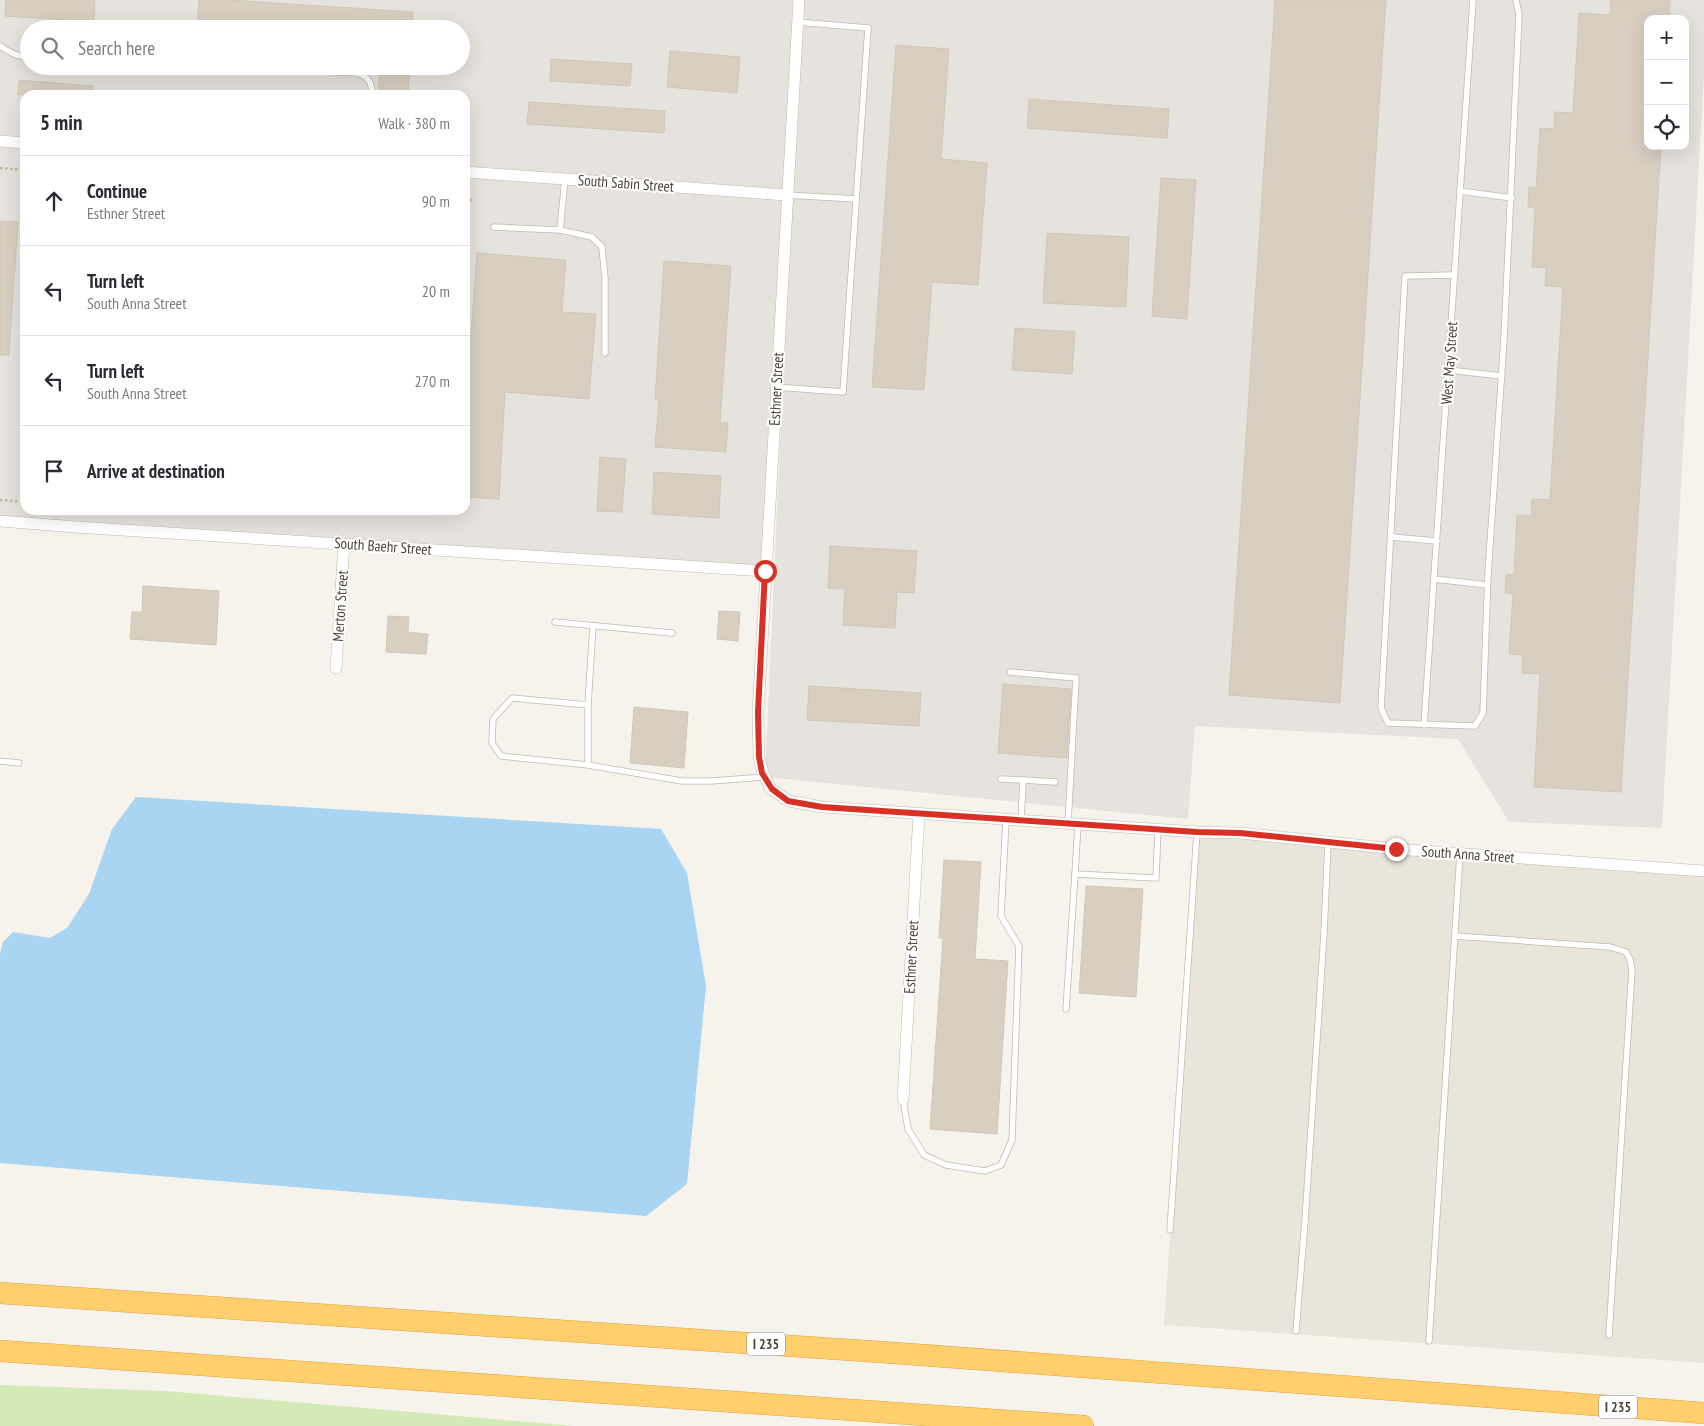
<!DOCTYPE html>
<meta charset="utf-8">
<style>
body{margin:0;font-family:"PT Sans Narrow",sans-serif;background:#f2f2f3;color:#2b2b33}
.controls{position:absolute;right:15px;top:15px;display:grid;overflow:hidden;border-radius:10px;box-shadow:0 5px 20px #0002}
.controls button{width:45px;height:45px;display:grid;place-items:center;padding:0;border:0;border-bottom:1px solid #e1e1e2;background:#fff;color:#2b2b33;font:25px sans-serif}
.stop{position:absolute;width:15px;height:15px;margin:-11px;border:4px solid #d93025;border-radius:50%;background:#fff}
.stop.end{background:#d93025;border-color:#fff;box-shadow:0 1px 5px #0008}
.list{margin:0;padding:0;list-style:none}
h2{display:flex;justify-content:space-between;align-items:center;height:65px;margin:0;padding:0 20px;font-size:21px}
h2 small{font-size:16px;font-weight:400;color:#7c7c81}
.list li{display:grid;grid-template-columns:32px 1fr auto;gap:15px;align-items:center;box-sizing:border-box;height:90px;padding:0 20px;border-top:1px solid #e1e1e2}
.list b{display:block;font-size:19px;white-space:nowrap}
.list p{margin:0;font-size:16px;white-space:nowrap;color:#7c7c81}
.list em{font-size:16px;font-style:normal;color:#7c7c81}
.icon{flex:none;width:28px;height:28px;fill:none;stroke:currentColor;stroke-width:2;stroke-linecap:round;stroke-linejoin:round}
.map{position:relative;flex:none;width:1704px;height:1426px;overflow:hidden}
.search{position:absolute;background:#fff;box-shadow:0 5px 20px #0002;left:20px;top:20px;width:450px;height:55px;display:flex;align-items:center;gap:12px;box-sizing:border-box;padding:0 18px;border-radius:28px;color:#7c7c81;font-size:19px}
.panel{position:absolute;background:#fff;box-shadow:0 5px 20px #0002;left:20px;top:90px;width:450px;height:425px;border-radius:15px}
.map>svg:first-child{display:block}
</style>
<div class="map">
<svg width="1704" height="1426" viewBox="0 0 1704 1426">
<rect width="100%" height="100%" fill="#f6f3ec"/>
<path fill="#eae5da" d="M1197,832L1704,871V1363L1164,1325Z"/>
<g fill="#e6e2dd" fill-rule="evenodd">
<path d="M0,0H799L765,571L0,518ZM29,29H461V66H29ZM25,95H465V510H25Z"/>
<path d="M800,0H1704V74L1662,828L1509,822L1458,739L1195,726L1188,819L765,777ZM1648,19H1685V146H1648Z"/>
</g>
<path fill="#d2eab5" d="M0,1385L166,1391L575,1426H0Z"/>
<path fill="#a9d4f2" d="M136,797L661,829L687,873L706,986L687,1184L646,1216L0,1163V954L3,942L13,932L50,938L67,928L89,894L112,829Z"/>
<g fill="#d8cfc1" stroke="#d3c7b4">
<path d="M6,0H95L94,22L5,16Z"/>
<path d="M199,0H229L413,12L412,29H224L197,27Z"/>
<path d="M1275,0H1386L1340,703L1229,695Z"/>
<path d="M1611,0H1670L1669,19H1648V146H1661L1621,792L1534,787L1540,674L1522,673L1523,655L1509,654L1513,594L1505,593L1506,575H1514L1517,515L1531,516L1532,499L1550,500L1563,287L1545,286L1546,268L1532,267L1535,208L1528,207L1529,187L1536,188L1540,128L1554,129L1555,112L1573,113L1579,13L1610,15Z"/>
<path d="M896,45L949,49L941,159L987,163L978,285L932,282L924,390L872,387Z"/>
<path d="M670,51L740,57L737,93L667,87Z"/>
<path d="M551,59L632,64L630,86L550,81Z"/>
<path d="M380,66H410L408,95H378Z"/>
<path d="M19,80L93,86V95H18Z"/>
<path d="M1029,99L1169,109L1167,138L1027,128Z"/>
<path d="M529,102L665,111L664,133L527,124Z"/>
<path d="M1161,178L1196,180L1187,319L1152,316Z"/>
<path d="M0,221L18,222L9,355H0Z"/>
<path d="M1047,233L1129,237L1126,307L1043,303Z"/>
<path d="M477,253L566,260L562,312L596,314L589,399L505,392L499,499L465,497V461L469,390L467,389Z"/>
<path d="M664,261L731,266L720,423H728L726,452L655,447L659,399H655Z"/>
<path d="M1015,328L1075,332L1072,374L1012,370Z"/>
<path d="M600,457L626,459L622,512L597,511Z"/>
<path d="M654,472L721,476L719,518L652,514Z"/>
<path d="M830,546L917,551L914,593L897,592L895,628L843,625L845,589L828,588Z"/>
<path d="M143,586L219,591L216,645L130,639L132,612H142Z"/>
<path d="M719,611L740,612L738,641L717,639Z"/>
<path d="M388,616L409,617L408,632L428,634L426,654L386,652Z"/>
<path d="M1003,684L1071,689L1067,758L998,753Z"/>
<path d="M809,686L921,693L919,726L807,720Z"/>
<path d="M634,707L688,712L684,768L630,763Z"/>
<path d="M944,860L981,862L975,959L1008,961L997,1134L930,1129L943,938H939Z"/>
<path d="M1086,886L1143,889L1136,997L1079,993Z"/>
</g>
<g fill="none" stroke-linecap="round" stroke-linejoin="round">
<g stroke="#c2bbae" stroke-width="7">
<g id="service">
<path d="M0,46C9,52 17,57 29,57"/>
<path d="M223,66L358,73C369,78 372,82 372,95"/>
<path d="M1460,191L1512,198"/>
<path d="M787,195L856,199"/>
<path d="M494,227L560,230L565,179"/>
<path d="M560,230L592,237L602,247L605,278V353"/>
<path d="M1455,275L1405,276L1381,708L1388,723L1475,726L1483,713L1488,574L1504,339L1519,15L1516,0"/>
<path d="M1448,370L1502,376"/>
<path d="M776,387L843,392L868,28L797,22"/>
<path d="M1391,537L1437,541"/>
<path d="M1434,579L1487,585"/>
<path d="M555,622L672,633"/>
<path d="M1010,672L1076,678L1068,823"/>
<path d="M588,705L593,626"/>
<path d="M1424,725L1473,0"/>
<path d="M0,761L19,763"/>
<path d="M588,765V705L512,698L493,719L492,743L501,756L588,765L682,781H712L765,777"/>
<path d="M1001,779L1023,780L1021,821"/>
<path d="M1023,780L1055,782"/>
<path d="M1078,824L1075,874L1156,878L1158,829"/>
<path d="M1455,936L1610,947L1626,952L1630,959L1632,970L1609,1335"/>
<path d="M1066,1009L1075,874"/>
<path d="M903,1099L908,1129L924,1155L946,1165L985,1171L1001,1165L1012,1140L1019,946L1001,916L1006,820"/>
<path d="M1170,1230L1197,832"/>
<path d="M1296,1331L1305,1221L1324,934L1328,842"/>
<path d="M1429,1341L1460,854"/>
</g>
</g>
<g stroke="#c2bbae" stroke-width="12">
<g id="minor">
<path d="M799,0L758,712L759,757L763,773L771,789L789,801L822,807L1197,832L1240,833L1396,849L1704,871"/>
<path d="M0,141L25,143"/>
<path d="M465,172L787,195"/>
<path d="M0,521L75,527L765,571"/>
<path d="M336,668L344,544"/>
<path d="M903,1099L919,814"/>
</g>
</g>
<g stroke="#e0a43c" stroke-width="22">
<g id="motorway">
<path d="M0,1293L881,1352L1704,1413"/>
<path d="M0,1351L1083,1426"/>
</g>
</g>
<g stroke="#c4b79f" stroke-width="2.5" stroke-dasharray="2.5 2.5" stroke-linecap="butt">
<path d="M0,168L25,170"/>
<path d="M465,200H473"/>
<path d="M0,500L25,502"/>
</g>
<use href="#service" stroke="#fff" stroke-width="5.5"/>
<use href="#minor" stroke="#fff" stroke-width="11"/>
<use href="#motorway" stroke="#ffcf6e" stroke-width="21"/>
</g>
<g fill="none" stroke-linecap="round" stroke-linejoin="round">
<path stroke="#d93025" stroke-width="6" d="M765,571L758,712L759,757L762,773L772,789L788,801L822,807L1197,832L1240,833L1396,849"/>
</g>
<g text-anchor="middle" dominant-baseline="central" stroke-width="4" stroke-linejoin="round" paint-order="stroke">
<g fill="#fff" stroke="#817c74" stroke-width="1">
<rect x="747" y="1332.5" width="38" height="23" rx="4"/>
<rect x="1599" y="1395.5" width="38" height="23" rx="4"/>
</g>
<g font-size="14" font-weight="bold" fill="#4b4439">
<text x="766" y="1344">I 235</text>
<text x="1618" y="1407">I 235</text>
</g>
<g font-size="15" fill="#4b4439" stroke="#fff">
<text transform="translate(626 183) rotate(4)">South Sabin Street</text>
<text transform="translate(1449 363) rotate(-86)">West May Street</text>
<text transform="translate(776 389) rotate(-87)">Esthner Street</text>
<text transform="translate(383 546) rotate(4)">South Baehr Street</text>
<text transform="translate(340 606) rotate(-86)">Merton Street</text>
<text transform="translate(1468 854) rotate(4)">South Anna Street</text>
<text transform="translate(911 957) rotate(-87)">Esthner Street</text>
</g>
</g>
</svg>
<div class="controls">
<button>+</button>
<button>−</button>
<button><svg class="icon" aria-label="locate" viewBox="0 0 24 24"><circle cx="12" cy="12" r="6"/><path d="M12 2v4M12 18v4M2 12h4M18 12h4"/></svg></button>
</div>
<div class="stop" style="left:765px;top:571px"></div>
<div class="stop end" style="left:1396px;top:849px"></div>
<div class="search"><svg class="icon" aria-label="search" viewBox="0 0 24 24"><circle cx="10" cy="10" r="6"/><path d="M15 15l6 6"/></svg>Search here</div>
<section class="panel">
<h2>5 min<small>Walk · 380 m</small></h2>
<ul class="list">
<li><svg class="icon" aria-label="ahead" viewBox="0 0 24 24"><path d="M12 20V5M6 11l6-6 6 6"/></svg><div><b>Continue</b><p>Esthner Street</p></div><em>90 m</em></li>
<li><svg class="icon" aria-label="left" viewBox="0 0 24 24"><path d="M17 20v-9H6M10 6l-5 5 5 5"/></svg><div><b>Turn left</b><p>South Anna Street</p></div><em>20 m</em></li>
<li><svg class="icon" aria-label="left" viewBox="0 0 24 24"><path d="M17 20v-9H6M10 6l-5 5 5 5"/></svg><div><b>Turn left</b><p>South Anna Street</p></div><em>270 m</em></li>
<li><svg class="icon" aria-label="arrive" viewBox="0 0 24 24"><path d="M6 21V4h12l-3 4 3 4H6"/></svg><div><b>Arrive at destination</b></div></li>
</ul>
</section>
</div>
